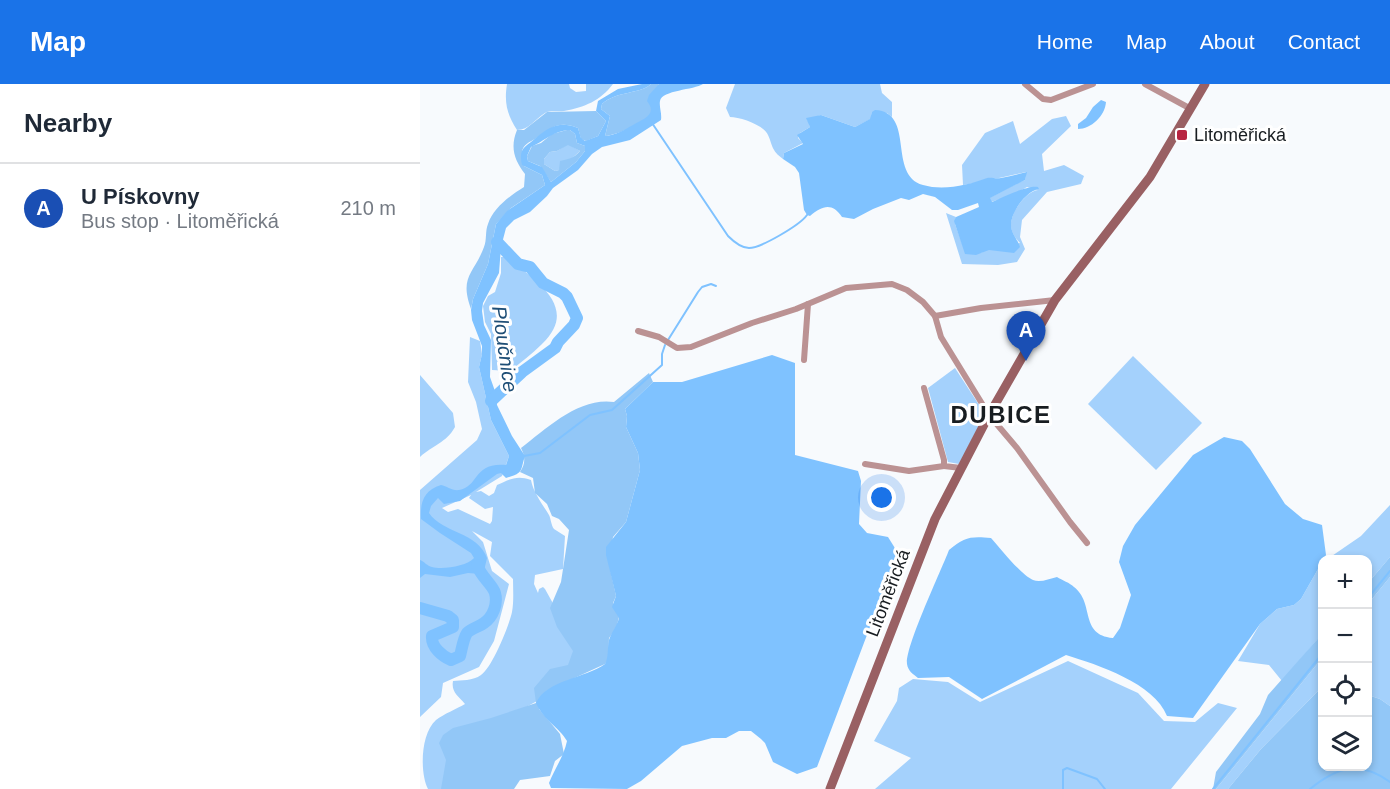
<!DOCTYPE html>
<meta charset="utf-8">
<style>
body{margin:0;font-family:Arial,sans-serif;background:#f6f6f7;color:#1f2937}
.controls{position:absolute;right:18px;bottom:18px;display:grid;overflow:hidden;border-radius:12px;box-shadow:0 3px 9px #0003}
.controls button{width:54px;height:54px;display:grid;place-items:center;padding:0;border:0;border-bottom:2px solid #e0e1e3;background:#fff;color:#1f2937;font:30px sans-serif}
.you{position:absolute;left:462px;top:414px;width:21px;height:21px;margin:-15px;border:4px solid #fff;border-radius:50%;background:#1a73e8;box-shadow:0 0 0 9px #1a73e833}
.badge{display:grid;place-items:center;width:39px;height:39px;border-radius:50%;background:#1a73e8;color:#fff;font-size:20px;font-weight:700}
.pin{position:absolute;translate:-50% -50px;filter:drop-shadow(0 2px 3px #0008)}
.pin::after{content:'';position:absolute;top:32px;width:21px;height:18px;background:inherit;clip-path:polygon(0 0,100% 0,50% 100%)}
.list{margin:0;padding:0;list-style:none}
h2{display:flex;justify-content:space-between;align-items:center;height:78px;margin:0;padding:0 24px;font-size:26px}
h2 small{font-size:20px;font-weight:400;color:#747a83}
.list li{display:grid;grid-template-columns:39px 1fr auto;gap:18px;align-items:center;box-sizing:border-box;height:90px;padding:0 24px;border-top:2px solid #e0e1e3}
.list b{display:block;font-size:22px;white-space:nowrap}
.list p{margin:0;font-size:20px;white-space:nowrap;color:#747a83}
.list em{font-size:20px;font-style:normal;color:#747a83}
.icon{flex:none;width:33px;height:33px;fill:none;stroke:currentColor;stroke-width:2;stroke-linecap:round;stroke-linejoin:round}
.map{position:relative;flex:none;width:970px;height:705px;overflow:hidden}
header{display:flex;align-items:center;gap:36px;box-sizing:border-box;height:84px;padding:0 30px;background:#1a73e8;color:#fff}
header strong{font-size:28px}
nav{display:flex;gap:33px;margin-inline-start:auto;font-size:21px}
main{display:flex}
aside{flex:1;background:#fff}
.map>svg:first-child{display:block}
</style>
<header>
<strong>Map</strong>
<nav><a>Home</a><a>Map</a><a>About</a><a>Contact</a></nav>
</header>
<main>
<aside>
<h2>Nearby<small></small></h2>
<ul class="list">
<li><span class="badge" style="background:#1a4fb4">A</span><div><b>U Pískovny</b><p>Bus stop · Litoměřická</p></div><em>210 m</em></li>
</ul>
</aside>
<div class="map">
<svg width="970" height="705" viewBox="0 0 970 705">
<rect width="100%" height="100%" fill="#f7fafd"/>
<g fill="#a4d1fc" fill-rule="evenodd">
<path d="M87,0H149L150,4L156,8L166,7V0H193C180,17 165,23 144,27C138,28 130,26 125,29C115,35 109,46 97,46C87,30 84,19 87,0Z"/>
<path d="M315,0H460L462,9L472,18V33L467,29L452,28L451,35L435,43L401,31L387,36L389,38L390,43L380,49L378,54L383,59L364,69L363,75C351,66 353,62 348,51C344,41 320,33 310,33L306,24Z"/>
<path d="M646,32L651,42L622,70L624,87L644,81L664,92L661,100L627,108L602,136L600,153L605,165L597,178L578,181L542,180L526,129L536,133L535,140L543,162L561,169L566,166L600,159C596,155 591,148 591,142C590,129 606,107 618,106L607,103L593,111L571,118L569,114C581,108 594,101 605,96L606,88L579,94H568L561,98L543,101L542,81L565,49L593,37L600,60L632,35Z"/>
<path d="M148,60L160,67L150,76H146L139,86L135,87L124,80V75L130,68L137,67Z"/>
<path d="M81,173H87C114,196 161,223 122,260C112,270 101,278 90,287L72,286L71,250L65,238L63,222L68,212L75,208L81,189Z"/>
<path d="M50,253L60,257L62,270L59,283L71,336L89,372L82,392L56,408L61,407L69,412L74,409L77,401C90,395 97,391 111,396C113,408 123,421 129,431C131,435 131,441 134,445L145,452L143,485L115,491L114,500L118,509L119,505L123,503L125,505L135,523L164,561L150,586L117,617L99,627L42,705H8C0,690 0,650 16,636C24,630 36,625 45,620C38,612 31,608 33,597C41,596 53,597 61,591C72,584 89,542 92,528C94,517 93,505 93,495L70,472L72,458L52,447L63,458L72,487L89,500L74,557L59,583L23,599L21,613L0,633V406L57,356L62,345L56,318L48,298ZM51,411L49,414L65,425L73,423L72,437L70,440L38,425L28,428L22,424Z"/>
<path d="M713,272L782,339L736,386L668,320Z"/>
<path d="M535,284L565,330L539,380L528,378L508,304Z"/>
<path d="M0,291L33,329L35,343C26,359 13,361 0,373Z"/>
<path d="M970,421V473L948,499V476H906L941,452Z"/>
<path d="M902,478V550L862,597L849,581L818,577L840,540L857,525L874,521L881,515Z"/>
<path d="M970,493V622L960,615L948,611V520Z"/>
<path d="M902,574V603L841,665L808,705H796Z"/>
<path d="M648,577L718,609L744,637L775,638L798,619L817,624L751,705H455L491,674L454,657L477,617L479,604L493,595L528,598L560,618Z"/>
</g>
<g fill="#92c7f7" fill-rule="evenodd">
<path d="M231,0H239C232,11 235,18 232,28C228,39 196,51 185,52L190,32L181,25L182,20C196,7 221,10 231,0Z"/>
<path d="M176,27L186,37L178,52L166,57L161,55L158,44C138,36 131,44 115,55C110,58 103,60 102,68C102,72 103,78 104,82L122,91L125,101L91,124L76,140L68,180L53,215L51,225C39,192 54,190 64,163C67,156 65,147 68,140C73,124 91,111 104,103L105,90C94,76 90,63 97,46H104L127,28Z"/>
<path d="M147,46H150L155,50L157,59L165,62V67L156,78L131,98L120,82L108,77L107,72L112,62L121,59L132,50ZM148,61L160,67C154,74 149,75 140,77L139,86L135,87L124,80V75L130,68L137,67Z"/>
<path d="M229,289L233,298L205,325L207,332L206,343L218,369L220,386L206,438L193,453L189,480L196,512L193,519L199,533L196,545L189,554L188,575L185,580L126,607L119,625L140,650L144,670L135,677L130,692L100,696L94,705H21L26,676L19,659L23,651L33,644L71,634L116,619L114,604L130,585L148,581L153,567L137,543L130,524L141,498L149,446L139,435L132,432L127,420L115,409L113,394L100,388C106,379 105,372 101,364C127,344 159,313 194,318Z"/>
<path d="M970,473V493L948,520V499Z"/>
<path d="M902,550V574L796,705H793L796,688L840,630L848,611Z"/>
<path d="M902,603V682H948V611L960,615L970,622V705H808L841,665Z"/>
</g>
<g fill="#7fc2ff" fill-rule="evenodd">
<path d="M222,0H231C221,10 196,7 182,20L181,25L190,32L185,52C196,51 204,46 213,41C223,35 238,31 227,17L229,11L239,0H283C274,6 242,6 240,17C239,23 242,29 241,36L210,56L182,63L172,70L158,86L133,104L127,112L110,128L94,136L86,144L81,163L79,189L63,219L62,227L64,241L71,256L70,293L76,310L77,321L92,352L105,372C100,387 104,389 86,394L81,389L77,390L40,417L24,420L18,414L11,422L9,429C22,449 58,448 67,474L64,487L60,490L48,489L30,493L5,490L0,494V476C5,478 7,482 12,483C23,486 47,482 54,474L51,469L20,449L1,435C0,418 4,406 21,401C27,402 32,407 39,406C59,403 53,378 86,381L89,372L71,336L59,283L62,270V262L52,236L51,226L53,215L68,180L76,140L87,127L125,101L122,91L102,81C98,63 106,63 117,53C130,42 141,37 158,44L161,54L165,57L178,52L186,37L176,27L178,17L198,5ZM150,46L155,50L157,59L165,62V67L156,78L131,98L122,83L108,77L107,72L111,63C125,57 132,47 150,46Z"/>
<path d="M681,16L686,18C685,32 671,45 658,45V40L666,34L673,23Z"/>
<path d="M455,26C496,28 467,91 503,101C523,107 549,101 567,94C571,93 576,95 581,94C590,92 599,90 607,88L605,96L570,114L572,118C583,113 608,101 618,103L619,105C606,107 591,128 591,141C591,149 598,156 600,163L594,169L569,166L556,171L545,170L534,137L536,133L559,123L558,119L538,126H532L515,113L503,110L489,116L481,114L453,125L434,135L422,133C412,118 402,122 390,132L387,131L384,126L379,89L375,83L363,75L364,69L383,60L377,51L390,43L386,34L401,31L435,43L450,35L452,28Z"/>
<path d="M352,271L375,279V371L438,387L441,397L439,440L447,449L468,453L478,469L397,683L377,690L353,678L345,659L341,655L331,647H319L306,654H292L262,662L221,697L207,705L131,704L129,699C135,684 144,672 147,657C139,643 124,637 116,619C126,596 166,594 185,580C189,572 187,565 189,556C191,549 197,542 199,534L192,523L196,512L186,471V463L206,438L220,386L218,369L206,343L207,332L205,325L233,298H262Z"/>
<path d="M804,353L822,357L830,365L865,420L883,435L902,441L906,471L881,515L874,521L857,525L840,540L773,634L747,632C734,599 678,581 646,571L562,615L529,593L498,594C493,590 488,587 487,580C485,563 521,487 529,466C544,453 551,452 571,454C580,464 601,491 613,496C620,499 629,495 637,493C642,496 650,499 654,503C675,519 659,551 693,554L700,544L711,511L699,478L703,462L715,441L773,371Z"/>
</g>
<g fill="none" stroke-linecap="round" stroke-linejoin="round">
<g stroke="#7fc2ff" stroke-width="2">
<path d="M232,39L308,152C313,157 321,164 329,164C341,164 380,141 387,131"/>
<path d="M248,256L278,208L282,203L291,200L296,202"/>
<path d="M104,372L120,369L170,331L192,326L242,281V270L245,261"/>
<path d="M948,514L970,487"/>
<path d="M643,705V686L647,684L677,695L685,705"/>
<path d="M793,705L902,570"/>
<path d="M890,705C917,683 939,676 970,698"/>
</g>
<g stroke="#7fc2ff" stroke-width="12">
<path d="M71,317L102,288L135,264L138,258L154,241L157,234L147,213L143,209L123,199L110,183L98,180L77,158"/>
<path d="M0,524L28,532L33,536V543L12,552C11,563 22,572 31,576L40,572C42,565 43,555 47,549C52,544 59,543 64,539C73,533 78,520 75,509C73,501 61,493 57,481"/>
</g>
<g stroke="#bb9293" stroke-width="6">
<path d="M605,0L623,15L631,16L673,0"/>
<path d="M725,0L771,25"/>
<path d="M515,232L561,224L635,216"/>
<path d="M218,247L239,253L257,264L271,263L332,239L376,225L426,204L472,200L487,206L503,218L515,232L521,253L569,331L597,364L650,438L667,459"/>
<path d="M384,276L388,220"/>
<path d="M504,304L524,376V382L541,384"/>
<path d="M445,380L489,387L524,382"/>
</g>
<path stroke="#996063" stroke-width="9" d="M410,705L515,435L569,331L635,216L730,93L785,0"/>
</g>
<rect fill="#b72541" stroke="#fff" stroke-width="2" x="756" y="45" width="12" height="12" rx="3"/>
<g text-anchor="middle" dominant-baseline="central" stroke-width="6" stroke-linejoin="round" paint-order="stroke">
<g font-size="18" fill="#181d21" stroke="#fff" text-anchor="start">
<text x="774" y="51">Litoměřická</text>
</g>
<g font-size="18" fill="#181d21" stroke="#fff">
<text transform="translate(468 509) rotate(-69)">Litoměřická</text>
</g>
<g font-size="20" font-style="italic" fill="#1e4e76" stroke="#fff">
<text transform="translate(85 265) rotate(82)">Ploučnice</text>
</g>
<g font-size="24" font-weight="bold" letter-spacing="1.5" fill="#181d21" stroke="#fff">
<text x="581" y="330">DUBICE</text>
</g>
</g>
</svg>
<div class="controls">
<button>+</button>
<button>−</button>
<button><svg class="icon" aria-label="locate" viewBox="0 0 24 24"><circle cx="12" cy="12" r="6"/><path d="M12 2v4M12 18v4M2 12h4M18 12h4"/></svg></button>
<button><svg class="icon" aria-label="layers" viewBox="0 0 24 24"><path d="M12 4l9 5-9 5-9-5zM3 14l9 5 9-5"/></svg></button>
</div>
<div class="you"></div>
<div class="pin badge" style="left:606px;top:277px;background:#1a4fb4">A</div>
</div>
</main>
